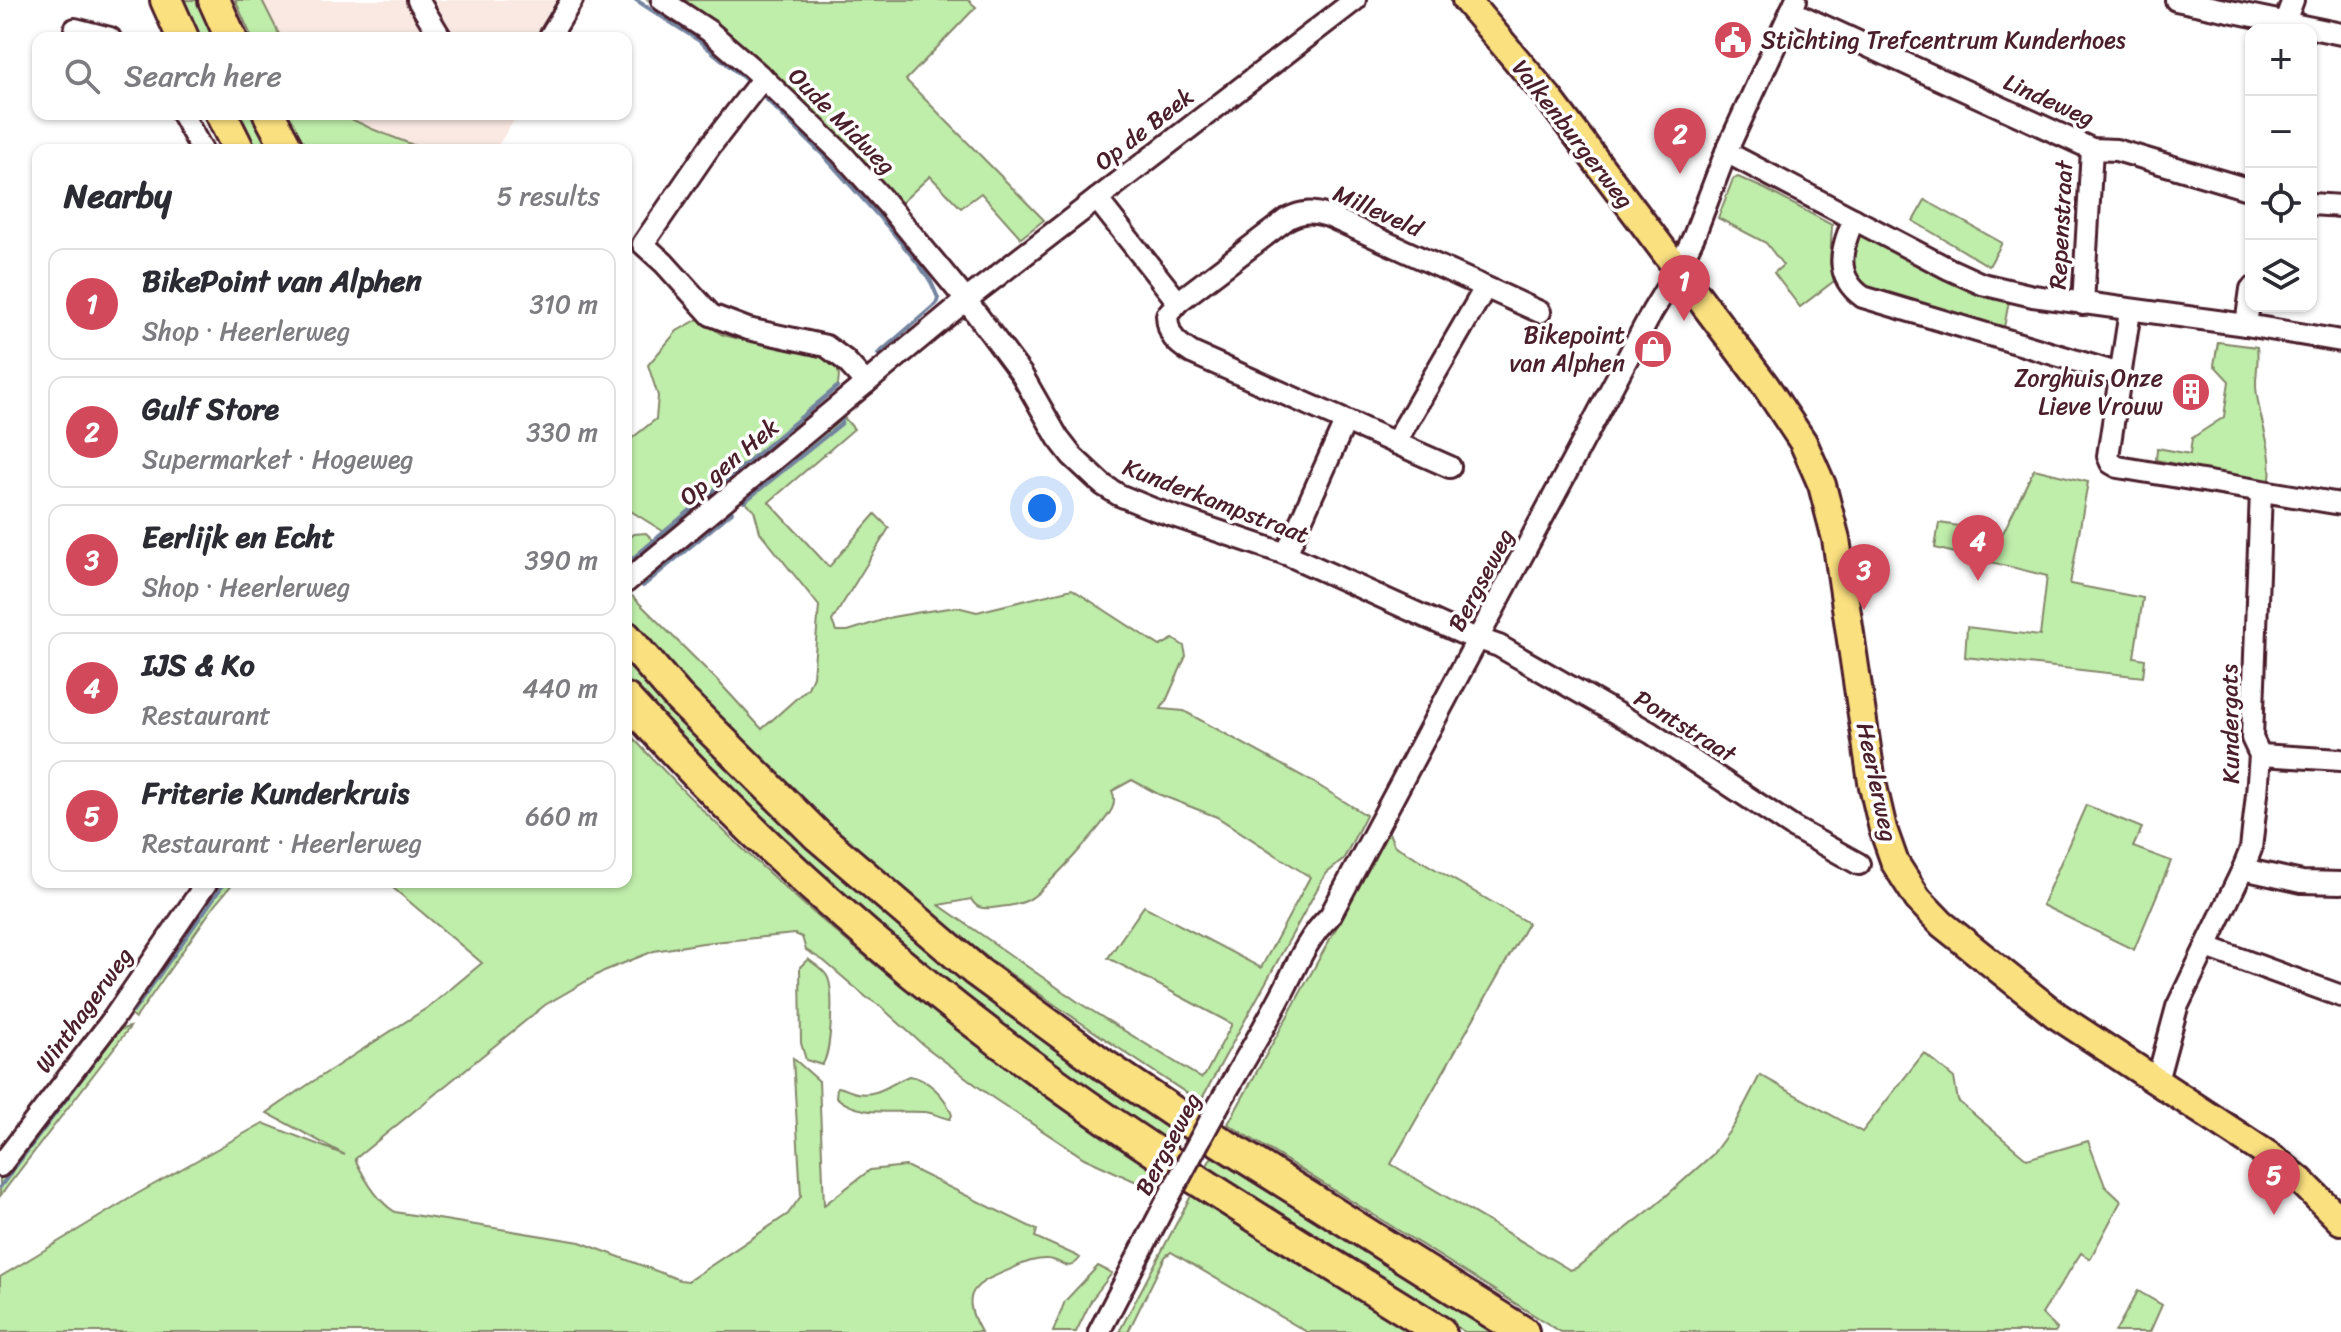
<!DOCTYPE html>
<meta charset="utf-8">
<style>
body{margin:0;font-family:Sriracha,sans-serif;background:#f2f2f3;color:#2b2b33}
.controls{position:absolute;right:24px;top:24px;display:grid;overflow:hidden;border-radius:16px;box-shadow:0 2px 6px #0004}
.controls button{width:72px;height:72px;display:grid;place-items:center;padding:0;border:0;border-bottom:2px solid #e1e1e2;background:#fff;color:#2b2b33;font:40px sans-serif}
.you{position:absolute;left:1042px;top:508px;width:28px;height:28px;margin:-20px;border:6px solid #fff;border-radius:50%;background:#1a73e8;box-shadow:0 0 0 12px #1a73e833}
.badge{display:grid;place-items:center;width:52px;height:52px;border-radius:50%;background:#d1495b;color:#fff;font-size:26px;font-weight:700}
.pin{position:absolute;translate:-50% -66px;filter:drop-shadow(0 2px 4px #0008)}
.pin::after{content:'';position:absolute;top:42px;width:28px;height:24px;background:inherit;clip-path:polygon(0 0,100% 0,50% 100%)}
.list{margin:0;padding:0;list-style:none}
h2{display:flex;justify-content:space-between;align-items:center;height:104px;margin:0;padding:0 32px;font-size:34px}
h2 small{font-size:26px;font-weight:400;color:#7c7c81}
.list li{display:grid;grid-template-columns:52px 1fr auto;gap:24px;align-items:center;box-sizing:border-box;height:112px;margin:0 16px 16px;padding:0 16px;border:2px solid #e1e1e2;border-radius:16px}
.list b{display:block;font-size:30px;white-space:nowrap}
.list p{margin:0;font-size:26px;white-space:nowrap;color:#7c7c81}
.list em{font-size:26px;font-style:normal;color:#7c7c81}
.icon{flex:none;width:44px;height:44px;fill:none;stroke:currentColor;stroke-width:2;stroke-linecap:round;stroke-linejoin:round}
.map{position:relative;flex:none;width:2341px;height:1332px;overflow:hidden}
.search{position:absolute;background:#fff;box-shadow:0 2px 6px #0004;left:32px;top:32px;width:600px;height:88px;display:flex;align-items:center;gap:20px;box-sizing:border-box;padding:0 28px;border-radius:16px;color:#7c7c81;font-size:30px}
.panel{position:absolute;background:#fff;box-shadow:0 2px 6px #0004;left:32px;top:144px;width:600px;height:744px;border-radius:16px}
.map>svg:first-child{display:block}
</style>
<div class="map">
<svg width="2341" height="1332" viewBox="0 0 2341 1332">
<rect width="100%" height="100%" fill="#fff"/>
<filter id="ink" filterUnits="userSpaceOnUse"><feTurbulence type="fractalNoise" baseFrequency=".0125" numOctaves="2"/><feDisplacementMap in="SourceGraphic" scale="16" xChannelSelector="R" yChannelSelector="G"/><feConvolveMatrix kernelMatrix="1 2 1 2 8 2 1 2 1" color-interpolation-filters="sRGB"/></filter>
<g filter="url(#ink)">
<g fill="#f9e9e2">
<path d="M262,0H584L564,38H281Z"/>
<path d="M341,114H518L495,150H426L372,129Z"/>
</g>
<g fill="#bfedaa" stroke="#84866a" stroke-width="2" fill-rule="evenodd">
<path d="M175,0H202L221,38H193Z"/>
<path d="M235,0H262L281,38H252Z"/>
<path d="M648,0H968L976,7L906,80L1044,220L1021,238L981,193L961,208L930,176L897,207L888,220L814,141L748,80Z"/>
<path d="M230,114H259L278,150H249Z"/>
<path d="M287,114H341L372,129L426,150H305Z"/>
<path d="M1738,177L1765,189L1832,225L1830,263L1834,281L1800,307L1774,273L1783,265L1766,243L1718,218L1733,179Z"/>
<path d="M1925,200L2002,243L1989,266L1913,221Z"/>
<path d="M1861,234L1962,285L2009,301L2003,333L1861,288L1851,266L1855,237Z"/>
<path d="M702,317C708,323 714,330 721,334C748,344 822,346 836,366C840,372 839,378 838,385L796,424L666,533L626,508V443L656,419L658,396L648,365L677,331Z"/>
<path d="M2218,342L2257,347C2259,359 2256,372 2256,385C2257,417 2274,447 2270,479L2267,482L2156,460L2157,448L2190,454L2192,438L2224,417L2229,381L2214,365Z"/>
<path d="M840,413L854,429L769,502L829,567L875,514L889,528L832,621L836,631H848L892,617L921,612L957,607L977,612L1072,589L1160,646L1173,639L1184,646L1186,656L1167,699L1161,709L1184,711L1313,782L1366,815L1343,860L1327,873L1321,882L1200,1102C1129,1055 1058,1009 990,959C920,907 855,849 792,789C734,735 677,681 626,621L627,591L717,680L762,729L808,688L813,676L819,606L760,532L754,510L740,498ZM1132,780L1158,794L1217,817L1310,877L1261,968L1144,906L1108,958L1232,1024L1205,1075L1201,1078L1081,1004L939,905L971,899C976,908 982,909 992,908C1004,906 1017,906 1028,900C1043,893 1104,824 1112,809C1115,802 1115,797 1112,791Z"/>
<path d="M2034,469L2088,482L2070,584L2143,598L2134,657L2145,659L2143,677L1965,657L1967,627L2040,636L2047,576L1935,548L1939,523L2003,533Z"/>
<path d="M646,533L655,542L626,566V542L634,534Z"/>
<path d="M626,650L1183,1133L1174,1149L970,1006L799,863L626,689Z"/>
<path d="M626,730C780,901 971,1048 1163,1175L1151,1194L1139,1183L1084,1158L993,1098L922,1044L880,1006L866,997L824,961L806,950L802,937L795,934L703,943L654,951L604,971L545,1005L355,1159C364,1178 377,1201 395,1212L580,1242L680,1280L688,1281L788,1214L801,1196L793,1058L819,1081L824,1205L870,1170L906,1166L1037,1230L1035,1237L1077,1256L1080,1258C1067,1275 1062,1259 1047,1259C1036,1258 1021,1264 1011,1269C975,1284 958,1291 981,1332H0V1277L137,1194L263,1123L345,1155L267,1113L309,1084L430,1006L482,963L386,882H626Z"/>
<path d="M2086,805L2142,828L2133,847L2171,861L2134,950L2042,905Z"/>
<path d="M1387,828L1394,845L1528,923L1391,1164L1570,1270L1576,1268L1656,1205L1712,1155L1734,1125L1760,1075L1862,1132L1924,1053L1954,1078L1958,1101L2027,1159L2088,1141L2105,1186L2121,1201L2090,1259L2081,1253L2042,1314L2057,1329L2055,1332H1561L1228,1124L1356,892Z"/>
<path d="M214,882H234L214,906L135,1019L125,1010Z"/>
<path d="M808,959C814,964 823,969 827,976C835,990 831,1055 822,1065L806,1060L801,1043L800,967Z"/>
<path d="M119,1025L122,1029L130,1027L0,1196V1173Z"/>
<path d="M909,1076C928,1078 946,1097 952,1115L950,1119C942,1117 933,1113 925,1112C896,1110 859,1118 836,1097L837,1087C845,1088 850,1092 857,1093C878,1097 891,1083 909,1076Z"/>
<path d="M1214,1153L1504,1332H1465L1438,1316L1205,1169Z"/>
<path d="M1192,1194L1413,1332H1307L1171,1252L1165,1257L1128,1332H1119Z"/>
<path d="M1098,1266L1112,1273L1092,1299L1076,1332H1053L1065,1301Z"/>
<path d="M2138,1291L2162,1305L2150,1332H2115Z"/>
</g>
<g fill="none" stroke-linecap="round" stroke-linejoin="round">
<g stroke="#7384a0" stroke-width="4">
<path d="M636,0L698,40L745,79"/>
<path d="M761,94L823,155L889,228L920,266L931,282L938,298L936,304L878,354"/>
<path d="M744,502L841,424L842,419"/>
<path d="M626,564L837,387"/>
<path d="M643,586L732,512"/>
<path d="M133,1012L225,882"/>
<path d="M0,1187L119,1029"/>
</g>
<g stroke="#4a1f2b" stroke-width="26">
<g id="minor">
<path d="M418,0L441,38"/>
<path d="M662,0L709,31L763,78L842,154L886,203L966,300L1022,375L1058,438L1072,456L1103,485L1119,495L1153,509L1286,554L1461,633L1499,646L1651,733L1794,828L1859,864"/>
<path d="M2176,0L2341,34"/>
<path d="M1791,11L2092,149L2116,150L2251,190"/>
<path d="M75,29L110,38"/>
<path d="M2282,30L2293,0"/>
<path d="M549,38L572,0"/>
<path d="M763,78L711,145L643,244L664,263L711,315L748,329L826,346L845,360L866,383"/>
<path d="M182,114L202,150"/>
<path d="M1726,152L1949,269L1982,284L2033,296L2246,325L2341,341"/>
<path d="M1097,199L1178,302"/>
<path d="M2311,204L2341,206"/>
<path d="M1854,219C1841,248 1833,276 1863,297L2120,374"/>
<path d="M2083,304L2092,149"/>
<path d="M2130,311L2108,456L2111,463L2118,467L2341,504"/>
<path d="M2246,325L2251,289"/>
<path d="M1395,443L1485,288"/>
<path d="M1450,467L1192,353C1175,342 1168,336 1167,315L1178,302L1287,219C1302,211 1312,211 1328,216L1540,312"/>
<path d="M1286,554L1345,422"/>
<path d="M626,582L966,300L1355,0"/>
<path d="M2260,755L2341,760"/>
<path d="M2243,869L2302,882L2341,883"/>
<path d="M2207,947L2341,996"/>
<path d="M2157,1081L2177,1007L2243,869L2251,849L2257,794L2260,755L2252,738L2261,491"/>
<path d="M1217,1108C1240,1067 1266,1026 1287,984C1299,959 1310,935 1330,916L1652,312L1678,269L1694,236L1726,152L1796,0"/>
<path d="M0,1166L113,1019L207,882"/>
<path d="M1099,1332L1170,1195"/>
</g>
</g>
<g stroke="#4a1f2b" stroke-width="32">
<path id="major" d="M1466,0L1548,97L1765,385L1803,442L1822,485L1836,539L1872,782L1883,829L1895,863L1918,899L1942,924L2056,1015L2270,1156L2301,1181L2341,1221"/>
</g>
<g stroke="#4a1f2b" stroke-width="36">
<g id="highway">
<path d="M166,0L183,38"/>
<path d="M214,0L231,38"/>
<path d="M221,114L239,150"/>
<path d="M269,114L288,150"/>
<path d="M626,637L679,698L817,835L976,971L1104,1065L1181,1117L1523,1332"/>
<path d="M626,699C739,825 865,940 1000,1042C1140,1149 1292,1239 1440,1332"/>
</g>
</g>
<use href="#minor" stroke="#fff" stroke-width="20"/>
<use href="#major" stroke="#fbe080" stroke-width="26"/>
<use href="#highway" stroke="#fbe080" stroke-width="30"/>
<g stroke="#4a1f2b" stroke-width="26" stroke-linecap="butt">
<path id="minor-bridge" d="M1170,1195L1217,1108"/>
</g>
<use href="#minor-bridge" stroke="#fff" stroke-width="20"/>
</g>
</g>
<defs>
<g id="civic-disc" transform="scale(2)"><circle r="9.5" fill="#d1495b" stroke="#fff"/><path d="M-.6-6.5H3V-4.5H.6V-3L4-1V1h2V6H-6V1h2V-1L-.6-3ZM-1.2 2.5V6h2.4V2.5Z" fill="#fff"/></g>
<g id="shop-disc" transform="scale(2)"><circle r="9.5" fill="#d1495b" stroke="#fff"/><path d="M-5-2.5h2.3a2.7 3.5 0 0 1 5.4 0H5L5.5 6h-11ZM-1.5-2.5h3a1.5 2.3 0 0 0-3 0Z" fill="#fff"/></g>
<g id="building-disc" transform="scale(2)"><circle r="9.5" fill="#d1495b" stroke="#fff"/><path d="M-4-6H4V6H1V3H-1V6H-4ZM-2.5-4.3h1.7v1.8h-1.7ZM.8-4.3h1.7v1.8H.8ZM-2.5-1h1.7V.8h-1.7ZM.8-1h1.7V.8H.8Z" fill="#fff"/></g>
</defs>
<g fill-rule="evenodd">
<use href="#civic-disc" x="1733" y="40"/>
<use href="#shop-disc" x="1653" y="349"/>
<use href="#building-disc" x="2191" y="392"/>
</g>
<g text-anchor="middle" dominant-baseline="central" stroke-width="7" stroke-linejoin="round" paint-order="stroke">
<g font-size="24" fill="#4a1f2b" stroke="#fff" text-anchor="end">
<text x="1761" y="40" text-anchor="start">Stichting Trefcentrum Kunderhoes</text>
<text x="1625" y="335">Bikepoint<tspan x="1625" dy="28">van Alphen</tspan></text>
<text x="2163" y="378">Zorghuis Onze<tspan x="2163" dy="28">Lieve Vrouw</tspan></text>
</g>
<g font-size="24" fill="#4a1f2b" stroke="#fff">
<text transform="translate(2049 100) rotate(24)">Lindeweg</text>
<text transform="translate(842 121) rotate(45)">Oude Midweg</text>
<text transform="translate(1144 129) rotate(-38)">Op de Beek</text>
<text transform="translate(1573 134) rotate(52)">Valkenburgerweg</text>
<text transform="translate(1378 211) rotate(24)">Milleveld</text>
<text transform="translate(2061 225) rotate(-87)">Repenstraat</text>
<text transform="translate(729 462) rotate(-40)">Op gen Hek</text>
<text transform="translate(1216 501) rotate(21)">Kunderkampstraat</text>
<text transform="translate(1481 580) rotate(-62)">Bergseweg</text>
<text transform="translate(2230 724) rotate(-91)">Kundergats</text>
<text transform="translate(1685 726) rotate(32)">Pontstraat</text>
<text transform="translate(1877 782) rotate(78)">Heerlerweg</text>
<text transform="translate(84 1010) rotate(-54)">Winthagerweg</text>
<text transform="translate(1168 1144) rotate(-62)">Bergseweg</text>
</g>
</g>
</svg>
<div class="controls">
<button>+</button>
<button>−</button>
<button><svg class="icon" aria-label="locate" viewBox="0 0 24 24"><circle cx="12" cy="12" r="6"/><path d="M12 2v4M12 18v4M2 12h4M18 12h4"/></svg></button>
<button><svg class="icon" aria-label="layers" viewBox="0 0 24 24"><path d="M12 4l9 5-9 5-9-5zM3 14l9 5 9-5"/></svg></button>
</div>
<div class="you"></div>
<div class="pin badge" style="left:1684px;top:321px">1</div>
<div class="pin badge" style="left:1680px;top:174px">2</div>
<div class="pin badge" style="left:1864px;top:610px">3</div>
<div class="pin badge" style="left:1978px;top:581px">4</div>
<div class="pin badge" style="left:2274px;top:1215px">5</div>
<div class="search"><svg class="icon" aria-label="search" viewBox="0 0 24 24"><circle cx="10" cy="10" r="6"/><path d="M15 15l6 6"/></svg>Search here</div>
<section class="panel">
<h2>Nearby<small>5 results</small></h2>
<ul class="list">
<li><span class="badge">1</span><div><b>BikePoint van Alphen</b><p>Shop · Heerlerweg</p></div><em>310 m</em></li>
<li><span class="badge">2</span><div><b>Gulf Store</b><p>Supermarket · Hogeweg</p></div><em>330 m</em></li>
<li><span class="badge">3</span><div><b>Eerlijk en Echt</b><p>Shop · Heerlerweg</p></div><em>390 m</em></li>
<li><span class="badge">4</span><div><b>IJS &amp; Ko</b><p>Restaurant</p></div><em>440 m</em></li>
<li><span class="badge">5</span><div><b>Friterie Kunderkruis</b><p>Restaurant · Heerlerweg</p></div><em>660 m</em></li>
</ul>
</section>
</div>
